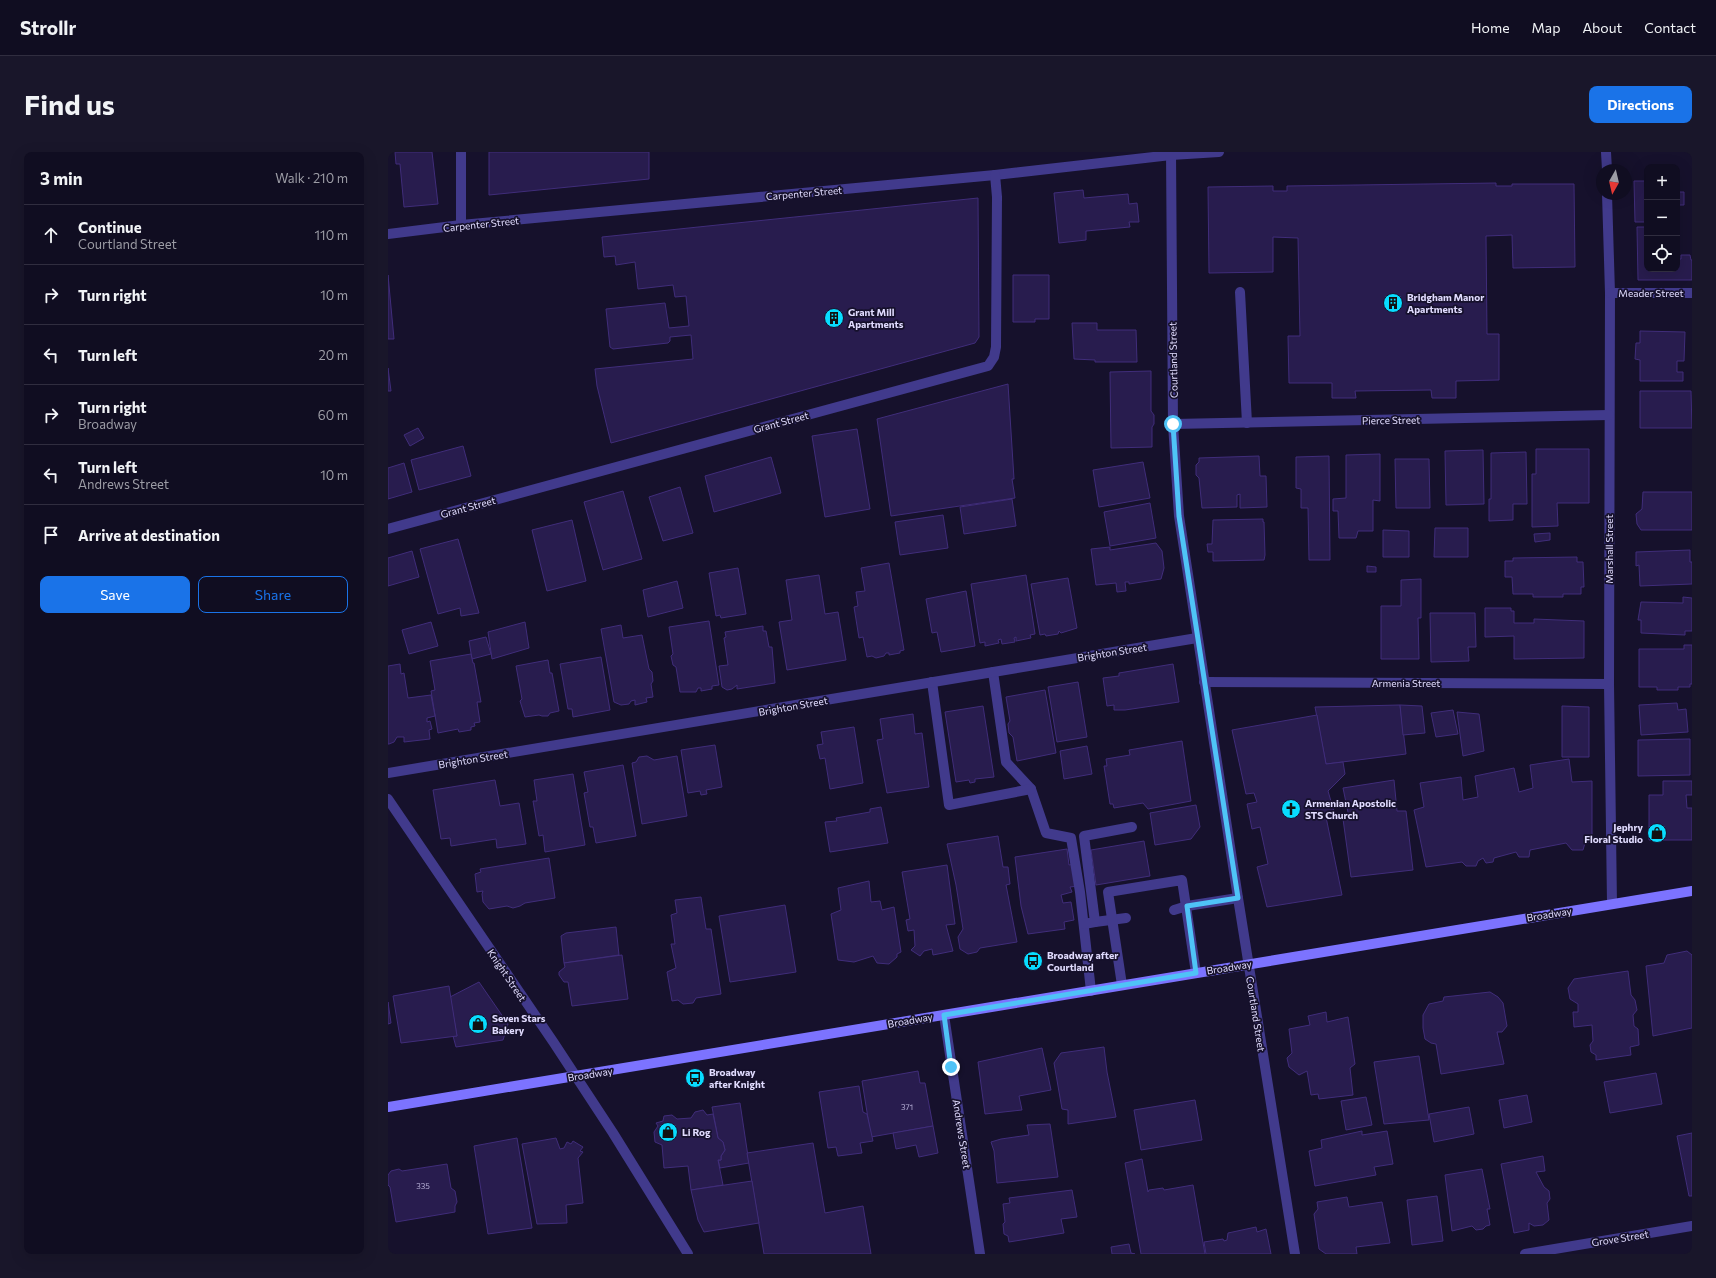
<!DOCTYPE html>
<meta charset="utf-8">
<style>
body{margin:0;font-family:Commissioner,sans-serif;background:#19162a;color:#f1f3f6}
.controls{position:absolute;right:12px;top:12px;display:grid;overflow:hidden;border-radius:8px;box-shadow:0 4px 16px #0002}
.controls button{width:36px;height:36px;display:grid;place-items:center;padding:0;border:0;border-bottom:1px solid #302d3f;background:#100d21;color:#f1f3f6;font:20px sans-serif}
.compass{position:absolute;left:1208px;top:12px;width:36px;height:36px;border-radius:50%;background:#100d21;box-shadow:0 4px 16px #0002;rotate:188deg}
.stop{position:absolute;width:12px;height:12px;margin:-9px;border:3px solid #4fc3f7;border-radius:50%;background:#fff}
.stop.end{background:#4fc3f7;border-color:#fff;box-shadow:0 1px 4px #0008}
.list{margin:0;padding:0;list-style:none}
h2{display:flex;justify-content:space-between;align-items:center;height:52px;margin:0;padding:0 16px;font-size:17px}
h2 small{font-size:13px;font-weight:400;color:#9c9ca5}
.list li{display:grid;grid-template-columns:26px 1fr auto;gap:12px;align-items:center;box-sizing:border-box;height:60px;padding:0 16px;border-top:1px solid #302d3f}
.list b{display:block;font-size:15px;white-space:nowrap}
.list p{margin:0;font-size:13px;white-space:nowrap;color:#9c9ca5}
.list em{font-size:13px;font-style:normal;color:#9c9ca5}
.actions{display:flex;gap:8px;padding:12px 16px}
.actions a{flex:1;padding:9px 0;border:1px solid #1a73e8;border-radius:8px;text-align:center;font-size:14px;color:#1a73e8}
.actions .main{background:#1a73e8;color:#fff}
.icon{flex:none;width:22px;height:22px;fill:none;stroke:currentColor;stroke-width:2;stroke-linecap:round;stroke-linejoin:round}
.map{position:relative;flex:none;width:1304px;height:1102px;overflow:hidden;border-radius:8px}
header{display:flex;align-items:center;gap:24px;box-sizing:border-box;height:56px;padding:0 20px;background:#100d21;border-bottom:1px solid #302d3f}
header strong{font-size:19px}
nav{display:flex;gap:22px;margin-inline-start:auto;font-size:14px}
.intro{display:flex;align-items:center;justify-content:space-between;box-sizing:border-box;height:96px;padding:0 24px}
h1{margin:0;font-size:28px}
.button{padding:10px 18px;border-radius:8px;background:#1a73e8;color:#fff;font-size:14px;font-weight:700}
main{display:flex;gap:24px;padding:0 24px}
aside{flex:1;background:#100d21;border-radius:8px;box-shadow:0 4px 16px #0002}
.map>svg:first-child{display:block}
</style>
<header>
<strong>Strollr</strong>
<nav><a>Home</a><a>Map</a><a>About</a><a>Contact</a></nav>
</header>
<div class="intro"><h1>Find us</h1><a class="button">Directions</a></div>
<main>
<aside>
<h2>3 min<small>Walk · 210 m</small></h2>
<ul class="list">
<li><svg class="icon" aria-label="ahead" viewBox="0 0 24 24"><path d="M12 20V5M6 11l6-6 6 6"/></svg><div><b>Continue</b><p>Courtland Street</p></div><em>110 m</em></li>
<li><svg class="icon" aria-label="right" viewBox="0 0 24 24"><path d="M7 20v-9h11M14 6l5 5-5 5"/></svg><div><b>Turn right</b></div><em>10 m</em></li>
<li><svg class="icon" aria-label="left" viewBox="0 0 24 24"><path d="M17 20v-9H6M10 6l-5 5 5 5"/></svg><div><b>Turn left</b></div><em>20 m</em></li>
<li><svg class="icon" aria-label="right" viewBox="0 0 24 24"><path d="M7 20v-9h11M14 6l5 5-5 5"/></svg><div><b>Turn right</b><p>Broadway</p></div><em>60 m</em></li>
<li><svg class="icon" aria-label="left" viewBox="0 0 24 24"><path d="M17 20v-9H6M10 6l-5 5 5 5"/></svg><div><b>Turn left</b><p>Andrews Street</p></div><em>10 m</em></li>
<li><svg class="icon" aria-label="arrive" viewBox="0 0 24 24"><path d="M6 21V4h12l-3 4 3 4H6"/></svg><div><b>Arrive at destination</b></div></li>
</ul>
<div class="actions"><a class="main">Save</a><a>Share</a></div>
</aside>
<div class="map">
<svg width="1304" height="1102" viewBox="0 0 1304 1102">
<rect width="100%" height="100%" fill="#16112c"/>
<g fill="#281c4e" stroke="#402d7a">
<path d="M7,0H44L50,52L16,55L12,12H8Z"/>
<path d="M101,0H261V27L101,43Z"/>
<path d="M1289,28L1290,40H1296V53H1290V63Z"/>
<path d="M1246,29H1259V70H1247Z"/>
<path d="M1108,31V34H1124V32H1186L1187,115L1125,116L1124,83L1098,84L1099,182H1111V228L1068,229V246H1044L1043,238L967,239L968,246H944V231H901L900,184H912L910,86L885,85V120L821,121L820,35L885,34V39H899V34Z"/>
<path d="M695,38L696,46L740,42L741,52L749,51L751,70H741L742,75L698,79V88L671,91L666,41Z"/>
<path d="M590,46L591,185L587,191L223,291L209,234L207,217L305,207L303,183L282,185V189L280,191L225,197L222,195L218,157L277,151L281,176L301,174L298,144L287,145L285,133L250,137L247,110L228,113L227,104L216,105L214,85Z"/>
<path d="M1249,75H1259V117H1289V107H1293V103H1302L1303,108H1304V128H1250Z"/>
<path d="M0,123L6,187H0Z"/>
<path d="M625,123H661V167H647V170H625Z"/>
<path d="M684,171H709V178H748L749,210H707V208L686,207Z"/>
<path d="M1252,179L1297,180L1296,209H1289V220H1295V229H1252V208L1247,207L1248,191H1252Z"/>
<path d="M0,216L3,239H0Z"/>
<path d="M763,219V259L766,263V272L764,275V295L723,296L722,220Z"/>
<path d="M620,232L626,327H624L627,346L503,364L489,267Z"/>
<path d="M1252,239H1303L1304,276H1252Z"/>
<path d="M30,276L36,286L22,294L16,283Z"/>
<path d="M469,277L482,357L437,365L424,284Z"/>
<path d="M75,294L83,324L31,338L23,308Z"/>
<path d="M1148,297H1201V351H1169L1170,374L1144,375V322H1148Z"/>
<path d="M1095,298L1096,352L1058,353L1057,299Z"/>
<path d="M1138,300L1139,352H1125V368L1101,369V347H1103V301Z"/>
<path d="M992,302V349L985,348V379H970L968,386H951L950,359H945V347L958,346V303Z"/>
<path d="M871,304L872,324H878L879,355L852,356V342L849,343V355L814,356L811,326L808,323V313L811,310V306Z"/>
<path d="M941,304L942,408H921L920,356H913V337L908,336V305Z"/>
<path d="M383,305L393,341L326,360L317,324Z"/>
<path d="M1007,307H1041L1042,356H1008Z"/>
<path d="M755,310L762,346L711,355L705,318Z"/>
<path d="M16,311L24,340L0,347V316Z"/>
<path d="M292,335L305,381L275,389L261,345Z"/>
<path d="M235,339L254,407L215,418L196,350Z"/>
<path d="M1255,340H1304V378H1253L1249,372L1248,362L1254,357Z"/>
<path d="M624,347L628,374L576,382L572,355Z"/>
<path d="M762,351L768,386L722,394L716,360Z"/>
<path d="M555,363L560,396L512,403L507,370Z"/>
<path d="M875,367V370H876L877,403L876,408L825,409V400H820L819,392H824L825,368Z"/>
<path d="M184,368L198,429L159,439L144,378Z"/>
<path d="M1047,376H1080V405H1046Z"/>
<path d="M995,378L1021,379V405H995Z"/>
<path d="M1162,381V388L1147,390L1146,382Z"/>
<path d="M70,387L91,461L73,464L72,456L50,462L32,397Z"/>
<path d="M768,391L774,399L776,416L773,427L741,432V430H737L738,439L729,440L728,431L708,433L703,397L722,395V398Z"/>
<path d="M1302,398V410H1304V432L1252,434L1251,413L1248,414V400Z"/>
<path d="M24,399L31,425L0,434V406Z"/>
<path d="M1189,405V410H1195L1196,435H1193V442H1175V445H1145V442H1125L1124,425H1117V409H1125V406Z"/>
<path d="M501,411L516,498L512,499V501L501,503V501H498L496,504L488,506L484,504L479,505L475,485L471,486L466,455L470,454L468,440L477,439L473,416Z"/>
<path d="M979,414L988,415V420H979Z"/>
<path d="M350,416L358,462L333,466L332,463L328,464L321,421Z"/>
<path d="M431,423L437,462L450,460L458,508L399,518L391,470L404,468L398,428Z"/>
<path d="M638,423L647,482L642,483L643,486L628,489V485L626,486L627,490L614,492L613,487L610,488L611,491L597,494V490L592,491L583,432Z"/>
<path d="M680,426L689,476L673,481L671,479L670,482L658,484L657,482L652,483L643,432Z"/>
<path d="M1033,427V466H1030L1031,507H993V454H1013V428Z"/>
<path d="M289,429L295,456L260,465L255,438Z"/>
<path d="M578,439L587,494L553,500L549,480L544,481L538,447Z"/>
<path d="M1295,445L1304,446V479H1297V483L1253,481V468H1250L1253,450L1295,451Z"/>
<path d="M1097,456H1123V459H1126V471H1146V467L1196,469V506L1126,507V484L1097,485Z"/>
<path d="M1042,461H1087L1088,495H1080L1081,509L1043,510Z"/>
<path d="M321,469L331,533L324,534V537L313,539V536H310L308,540H292L288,515L285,513L283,504L285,502L281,475Z"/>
<path d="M43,470L50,494L21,502L14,478Z"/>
<path d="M137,470L141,496L104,507L100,480Z"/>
<path d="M233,473L235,486L254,483L261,517L264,520L265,529L263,532L265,545L258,546L259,550L247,553V548L243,549L241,552L233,553L226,550L213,477Z"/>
<path d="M375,474V479H378L381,495H384L387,531L349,537V533L344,537L339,538L334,535L331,514L340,513L336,486L338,485L337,480Z"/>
<path d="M98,485L103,502L84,507L81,489Z"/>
<path d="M1296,493H1304V532H1302V535H1290V538H1269V535H1251V497H1296Z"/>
<path d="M83,502L85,511H86L93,550H89L92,570L86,571L87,574L83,575V578L71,580L70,577L50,581L43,539L47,538L42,509Z"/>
<path d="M213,505L222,558L185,565L184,557H180L172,512Z"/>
<path d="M160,508L162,521H164L171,559L162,561L160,564H154L151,563L137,565L132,549L134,547L128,514Z"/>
<path d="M12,512L13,522L16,521L20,546L43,543L47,564L39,566V570L42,569L44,577L41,578L42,587L16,590V585H9L6,590L1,592H0V514Z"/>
<path d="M785,512L791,550L737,558H726V553L719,554L715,526L731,524V521Z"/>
<path d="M690,530L699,585L669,590L660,535Z"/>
<path d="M657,538L668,601L629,609L625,585L621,581L620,572L622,569L618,545Z"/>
<path d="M1289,551L1290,558L1298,557L1300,580L1253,583L1251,553Z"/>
<path d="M1012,553L1018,602L938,612L927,555Z"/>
<path d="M1012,553L1034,554L1037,581L1015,583Z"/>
<path d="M595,554L606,625L587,627V630L582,631L581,628L568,630L557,560Z"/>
<path d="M1174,554L1201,555V605H1174Z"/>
<path d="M1065,558L1070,582L1048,585L1043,561Z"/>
<path d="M1069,560L1091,562L1096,599L1075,604Z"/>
<path d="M525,562L527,582L534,581L541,635L499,641L489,588L495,587L492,567Z"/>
<path d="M929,563L938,612L955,610L957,622L940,639L947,663L938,665L954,743L879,755L869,715L880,712L872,675L864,677L859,652L869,650L866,641L858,642L844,578Z"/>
<path d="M466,575L475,631L442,637L437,606L432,607L429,593L435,592L433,580Z"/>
<path d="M1302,587V623L1250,624V588Z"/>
<path d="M794,589L803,649L760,657L755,651L726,656L725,652H722L716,614H719L718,607L742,603L741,598Z"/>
<path d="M327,593L334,635L318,638L319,642L313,643L312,639L300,641L293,598Z"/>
<path d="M699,594L704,622L676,627L672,599Z"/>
<path d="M259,604L266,608L289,604L299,664L254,672L244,611L248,610L251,605Z"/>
<path d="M1181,607L1184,630L1204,629V689L1197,691L1195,698H1184L1178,691L1142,698L1141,705H1131L1128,700L1106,706L1105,710L1098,711L1095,706L1090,709L1088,714H1078L1074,710L1038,715L1026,658L1036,655L1032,631L1073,625L1075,648L1090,645L1087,624L1126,616L1131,640L1145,636L1142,613Z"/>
<path d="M235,613L248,684L208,691L205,675H202L196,641L200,640L196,620Z"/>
<path d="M185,622L197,693L157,700L155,683L151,684L145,649H149L146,628Z"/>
<path d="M107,628L112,654L131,651L138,692L109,696L108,687L63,694L62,686L53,687L45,638Z"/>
<path d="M1006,628L1009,659H1018L1025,718L963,725L955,667L961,665L955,636Z"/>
<path d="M1275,629H1304V643H1298L1299,656H1304V688H1261V643H1275Z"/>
<path d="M808,653L812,675L803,687L767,693L762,661Z"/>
<path d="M493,655L500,691L442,700L437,670L449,669L448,666L482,660V657Z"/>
<path d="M610,684L615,715H620L622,732L618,733L629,790L592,796L589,800L580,802L572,797L570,785L575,777L568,733L559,692Z"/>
<path d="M756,689L762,724L708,733L703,698Z"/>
<path d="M679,697L681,713L686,712L690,734L682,735L684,740L673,743L675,751L683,750L686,768L676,770L677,777L640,782L633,754L627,705Z"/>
<path d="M161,706L167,746L137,751L132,754L125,756L119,754L101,757L95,750L94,742L95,739L89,740L87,722L93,720L92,717Z"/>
<path d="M559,713L567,772L558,773L565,799L545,803L544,797L536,799L532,804L523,798L527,794L526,778L520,779L518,768L522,767L514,720Z"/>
<path d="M481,729L483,750L492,749L494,758L506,755L513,800L509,802V805L501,812L489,811L485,804L466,810L450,808L443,762L453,758L450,736Z"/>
<path d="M313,745L318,777H323L333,842L308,846L305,851L295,852L290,848L284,849L279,820L288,816L283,792H287L283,763L289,761L287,748Z"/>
<path d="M397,753L408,820L342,830L331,764Z"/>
<path d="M228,775L231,803L176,811L173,784L178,781Z"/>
<path d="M1299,799L1304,803V876L1265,884L1258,814L1276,811L1279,803Z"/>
<path d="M234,803L240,847L184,854L180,830H176L171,823V820L177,815L176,811Z"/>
<path d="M1240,819L1243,843L1247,848L1249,858L1245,863L1246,874L1250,877L1251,893L1242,895L1243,903L1208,908V903L1203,900L1202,893L1205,889L1204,873L1186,875L1185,860H1190V852L1182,847L1180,836L1186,827Z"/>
<path d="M91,830L120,872L115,888L68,895L65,884H69L62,845Z"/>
<path d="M61,834L69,884L13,891L5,844Z"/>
<path d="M1102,840L1110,845L1115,851L1119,874L1114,880H1109L1116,912L1053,922L1048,892L1043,891L1037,887L1035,876V863L1041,852L1055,849L1056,845Z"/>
<path d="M0,850L3,871L0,872Z"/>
<path d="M938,860L939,870L960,865L967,912L962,916L965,943L931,947L930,942L923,943L919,919L911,923L901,915L899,906L904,901L901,877L922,873L920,864Z"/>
<path d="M716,895L719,920L728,965L680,972V958L674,957L666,911L673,901Z"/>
<path d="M654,896L663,938L631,944L634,958L597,962L590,910Z"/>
<path d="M1031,904L1041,968L996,972L986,910Z"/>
<path d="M530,919L532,931H537L545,974L483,985L474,929Z"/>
<path d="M1268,921L1274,952L1222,961L1216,930Z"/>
<path d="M471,934L475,960L479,962L485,989L472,991L474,1001L450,1004L448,995L440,996L431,940Z"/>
<path d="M1139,943L1144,970L1116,976L1111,948Z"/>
<path d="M978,945L984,973L958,978L953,949Z"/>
<path d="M807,948L814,988L753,998L746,958Z"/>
<path d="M352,951L361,1011L332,1016L330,1008H333V1004L337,998L335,990L330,986L324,955Z"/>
<path d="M1081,955L1086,982L1046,990L1041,962Z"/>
<path d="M315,958L319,963L325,962L330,986L335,990L337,998L333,1004V1008H330L335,1033L303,1038L300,1014L276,1016L274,993L267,990L266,980L270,974L268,971L275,969L276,964L284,963L289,967L303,966L307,960Z"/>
<path d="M662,972L670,1025L609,1031L606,999L603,990L613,987L641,983L639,973Z"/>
<path d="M545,974L550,1001L531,1005L528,993L508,997L505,981Z"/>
<path d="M974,979V983L999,979L1005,1012L986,1015L988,1023L927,1034L921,999L934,996L933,988Z"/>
<path d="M1304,981V1044H1301L1289,984Z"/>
<path d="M129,986L144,1076L100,1082L86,994Z"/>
<path d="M168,986L172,997L176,996L179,990L183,992L185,989L195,995L192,999L195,1000L190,1006L195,1051L178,1053L179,1071L149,1072L134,992Z"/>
<path d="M425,991L437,1061L475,1054L483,1102H376L359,1001Z"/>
<path d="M1155,1004L1157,1019L1148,1020L1156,1035L1161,1039L1162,1047L1159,1051L1161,1068L1155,1073L1146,1074L1141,1071V1078L1126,1081L1113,1012Z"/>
<path d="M754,1007L760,1040L761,1038L775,1036L776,1038L805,1033L817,1102H753L737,1011Z"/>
<path d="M59,1012L63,1036L67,1039L69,1050L67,1054V1060L8,1070L2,1035L0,1033V1023L3,1019L11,1017L14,1019Z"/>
<path d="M1094,1017L1102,1057H1099L1102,1073L1098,1074L1095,1077L1088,1078L1084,1074L1064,1079L1057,1023Z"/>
<path d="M364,1029L371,1071L316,1080L310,1068L303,1038Z"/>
<path d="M684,1038L689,1065L673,1067L676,1081L621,1090L620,1084L616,1082L615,1072L617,1070L615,1052L622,1051L621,1046Z"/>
<path d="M1049,1044L1055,1089L1024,1093L1019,1048Z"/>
<path d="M959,1045L961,1055L994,1050L1002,1091L968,1095L969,1102H938L931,1097L926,1062L930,1057L929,1050Z"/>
<path d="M868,1075L869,1080L878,1077L883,1102H818L816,1090L835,1087L836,1089L839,1088L840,1081Z"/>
<path d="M741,1092L743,1101L747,1102H724L723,1095Z"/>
</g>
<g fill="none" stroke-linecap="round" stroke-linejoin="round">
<g stroke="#413a8c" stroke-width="10">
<path d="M852,140L859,271"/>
<path d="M605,520L618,610L643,637L658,681L683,686L692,740L703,839"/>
<path d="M544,530L561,653L643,637"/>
<path d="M786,758L799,754L850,746"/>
<path d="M707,770L738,766"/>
<path d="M696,772L707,770L696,684L744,675"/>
<path d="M734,833L720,740L794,728L808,821"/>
</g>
<g stroke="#413a8c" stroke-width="10">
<path d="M783,0L785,272L791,364L850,746L907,1102"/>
<path d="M1218,0L1219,18"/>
<path d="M1219,42L1222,141L1221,532L1224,752"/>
<path d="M73,73V0"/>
<path d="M0,82L73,73L607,23L783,3L831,0"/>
<path d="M1222,141H1304"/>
<path d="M785,272L1221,263"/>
<path d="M0,377L600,214L606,205L608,195L609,45L607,23"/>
<path d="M816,530L1221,532"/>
<path d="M0,621L809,486"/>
<path d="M0,647L166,891L225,981L300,1102"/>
<path d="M556,863L592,1102"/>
<path d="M1137,1102L1304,1074"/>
</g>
<path stroke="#7c73ff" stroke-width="10" d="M0,955L1304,739"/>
</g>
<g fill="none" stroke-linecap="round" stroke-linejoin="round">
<path stroke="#4fc3f7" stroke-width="5" d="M563,915L556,863L808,821L799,754L850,746L791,364L785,272"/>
</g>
<defs>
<g id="building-disc" transform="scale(1)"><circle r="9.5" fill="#08dcff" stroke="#16112c"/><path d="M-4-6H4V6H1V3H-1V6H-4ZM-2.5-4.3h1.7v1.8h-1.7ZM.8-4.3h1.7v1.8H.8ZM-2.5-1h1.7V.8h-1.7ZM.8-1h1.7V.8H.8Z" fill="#111"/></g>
<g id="church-disc" transform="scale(1)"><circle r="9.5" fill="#08dcff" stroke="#16112c"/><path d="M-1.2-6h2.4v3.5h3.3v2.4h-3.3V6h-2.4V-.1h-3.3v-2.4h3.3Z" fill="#111"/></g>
<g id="shop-disc" transform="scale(1)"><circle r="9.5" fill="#08dcff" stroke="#16112c"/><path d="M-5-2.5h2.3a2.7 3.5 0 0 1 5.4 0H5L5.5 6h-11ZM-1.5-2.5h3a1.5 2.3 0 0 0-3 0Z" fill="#111"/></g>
<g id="bus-disc" transform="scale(1)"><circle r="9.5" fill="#08dcff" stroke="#16112c"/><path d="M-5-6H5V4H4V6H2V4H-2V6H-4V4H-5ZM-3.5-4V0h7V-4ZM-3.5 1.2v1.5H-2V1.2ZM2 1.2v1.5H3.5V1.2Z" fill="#111"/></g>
</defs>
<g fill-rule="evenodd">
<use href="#building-disc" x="1005" y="151"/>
<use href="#building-disc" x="446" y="166"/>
<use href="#church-disc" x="903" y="657"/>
<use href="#shop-disc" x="1269" y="681"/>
<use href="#bus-disc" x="645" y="809"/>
<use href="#shop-disc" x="90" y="872"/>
<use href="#bus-disc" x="307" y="926"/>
<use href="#shop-disc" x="280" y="980"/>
</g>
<g text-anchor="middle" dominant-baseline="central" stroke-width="3.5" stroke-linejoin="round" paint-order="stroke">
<g font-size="8" fill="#b3acd3">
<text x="519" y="955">371</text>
<text x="35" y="1034">335</text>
</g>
<g font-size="10" fill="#e1dcff" stroke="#16112c">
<text transform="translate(416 41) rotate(-5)">Carpenter Street</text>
<text transform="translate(93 72) rotate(-6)">Carpenter Street</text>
<text x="1263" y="141">Meader Street</text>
<text transform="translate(785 208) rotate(-91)">Courtland Street</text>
<text transform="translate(1003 268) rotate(-1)">Pierce Street</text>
<text transform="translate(393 270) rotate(-15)">Grant Street</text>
<text transform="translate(80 355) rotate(-15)">Grant Street</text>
<text transform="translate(1221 397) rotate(-90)">Marshall Street</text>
<text transform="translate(724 500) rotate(-9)">Brighton Street</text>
<text x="1018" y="531">Armenia Street</text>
<text transform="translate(405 554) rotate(-10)">Brighton Street</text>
<text transform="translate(85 607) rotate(-9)">Brighton Street</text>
<text transform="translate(1161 762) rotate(-9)">Broadway</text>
<text transform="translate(841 815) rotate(-9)">Broadway</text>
<text transform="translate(119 823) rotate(56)">Knight Street</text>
<text transform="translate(868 862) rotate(81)">Courtland Street</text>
<text transform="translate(522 868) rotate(-10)">Broadway</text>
<text transform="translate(202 922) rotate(-9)">Broadway</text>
<text transform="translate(574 982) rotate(81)">Andrews Street</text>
<text transform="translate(1232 1086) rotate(-9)">Grove Street</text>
</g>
<g font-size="10" font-weight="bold" fill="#e1dcff" stroke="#16112c" text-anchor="start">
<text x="1019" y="145">Bridgham Manor<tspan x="1019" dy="12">Apartments</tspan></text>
<text x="460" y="160">Grant Mill<tspan x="460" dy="12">Apartments</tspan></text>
<text x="917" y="651">Armenian Apostolic<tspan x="917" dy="12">STS Church</tspan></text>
<text x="1255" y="675" text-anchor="end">Jephry<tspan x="1255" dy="12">Floral Studio</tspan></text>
<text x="659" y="803">Broadway after<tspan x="659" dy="12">Courtland</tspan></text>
<text x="104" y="866">Seven Stars<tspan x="104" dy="12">Bakery</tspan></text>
<text x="321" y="920">Broadway<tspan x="321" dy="12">after Knight</tspan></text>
<text x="294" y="980">Li Rog</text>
</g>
</g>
</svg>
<div class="controls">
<button>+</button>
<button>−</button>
<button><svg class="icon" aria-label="locate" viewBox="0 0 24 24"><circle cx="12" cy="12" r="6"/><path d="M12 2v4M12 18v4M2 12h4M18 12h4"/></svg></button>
</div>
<svg class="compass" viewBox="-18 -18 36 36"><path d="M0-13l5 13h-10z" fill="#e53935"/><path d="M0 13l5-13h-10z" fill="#9c9ca5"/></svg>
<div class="stop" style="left:785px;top:272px"></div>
<div class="stop end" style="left:563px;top:915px"></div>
</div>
</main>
